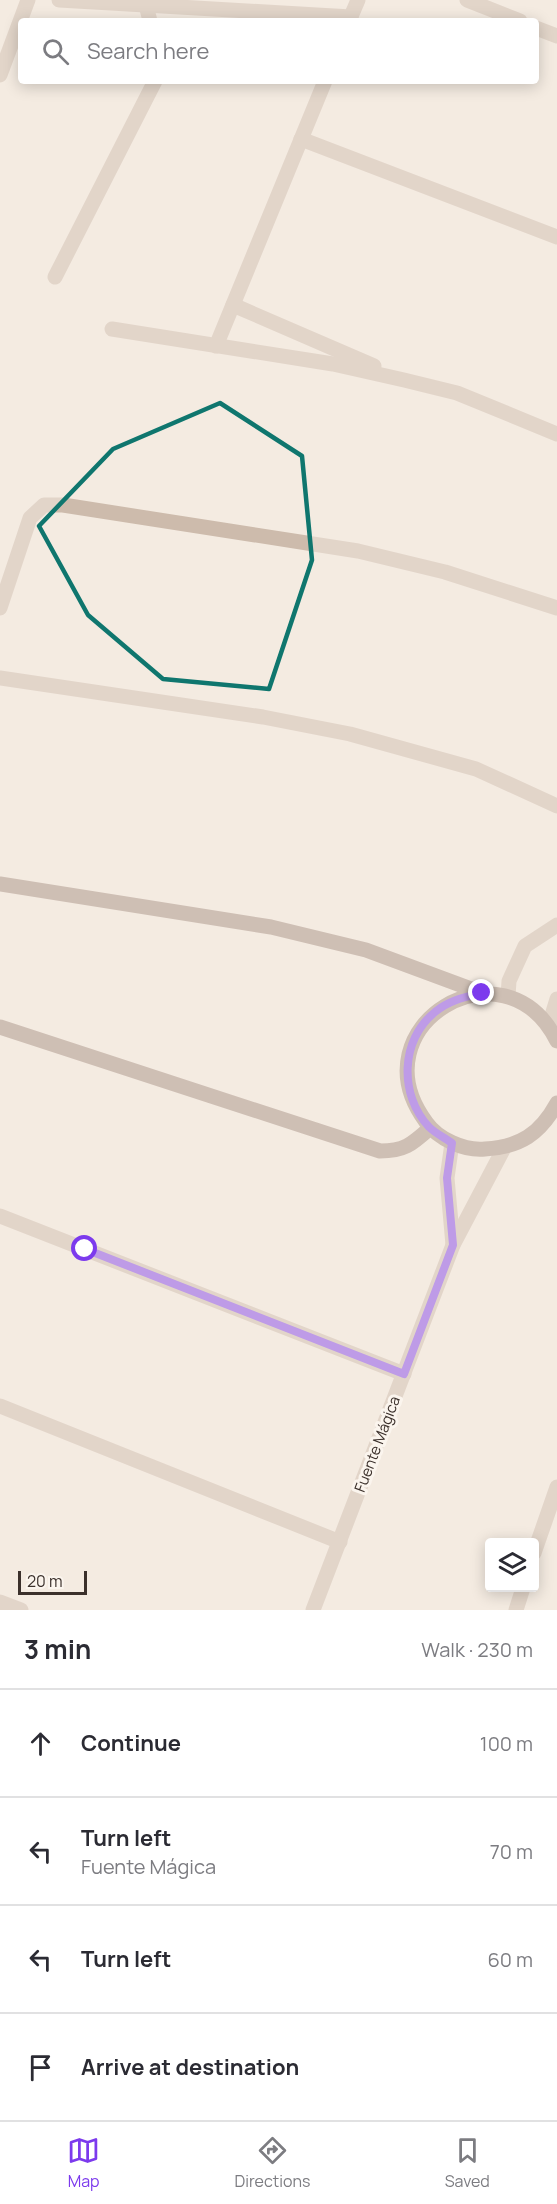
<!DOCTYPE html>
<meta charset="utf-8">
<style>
body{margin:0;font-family:Manrope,sans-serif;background:#f7f7f7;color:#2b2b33}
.controls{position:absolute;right:18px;bottom:18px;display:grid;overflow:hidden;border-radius:6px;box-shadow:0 3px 15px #0003}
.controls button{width:54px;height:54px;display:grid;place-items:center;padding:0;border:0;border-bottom:2px solid #e1e1e2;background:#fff;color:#2b2b33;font:30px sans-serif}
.scale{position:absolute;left:18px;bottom:15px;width:69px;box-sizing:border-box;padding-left:6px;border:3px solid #3b302b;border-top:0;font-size:16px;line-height:21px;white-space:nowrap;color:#3b302b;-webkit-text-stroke:4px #fbf5ee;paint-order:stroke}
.stop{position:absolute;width:18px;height:18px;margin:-14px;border:4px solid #7c3aed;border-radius:50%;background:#fff}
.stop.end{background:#7c3aed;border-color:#fff;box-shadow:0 2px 6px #0008}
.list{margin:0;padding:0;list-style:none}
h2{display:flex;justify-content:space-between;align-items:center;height:78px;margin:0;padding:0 24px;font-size:26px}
h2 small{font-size:20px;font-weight:400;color:#7c7c81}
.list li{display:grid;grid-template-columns:39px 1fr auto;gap:18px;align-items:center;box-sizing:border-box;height:108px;padding:0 24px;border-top:2px solid #e1e1e2}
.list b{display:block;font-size:22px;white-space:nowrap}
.list p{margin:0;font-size:20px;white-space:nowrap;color:#7c7c81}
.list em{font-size:20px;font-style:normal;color:#7c7c81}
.icon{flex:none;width:33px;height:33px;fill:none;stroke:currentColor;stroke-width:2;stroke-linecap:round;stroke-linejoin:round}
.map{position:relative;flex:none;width:557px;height:1610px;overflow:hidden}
.search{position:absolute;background:#fff;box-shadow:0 3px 15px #0003;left:18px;right:18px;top:18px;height:66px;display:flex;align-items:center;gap:15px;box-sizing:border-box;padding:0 21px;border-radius:6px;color:#7c7c81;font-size:22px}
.sheet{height:510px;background:#fff}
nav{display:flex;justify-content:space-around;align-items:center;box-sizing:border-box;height:84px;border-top:2px solid #e1e1e2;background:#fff;font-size:16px;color:#7c7c81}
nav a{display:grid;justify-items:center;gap:3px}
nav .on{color:#7c3aed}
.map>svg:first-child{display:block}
</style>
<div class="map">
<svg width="557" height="1610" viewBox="0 0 557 1610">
<rect width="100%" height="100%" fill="#f4ebe1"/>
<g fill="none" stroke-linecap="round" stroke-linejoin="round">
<g stroke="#cdbbac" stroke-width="15">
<path d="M59,0L351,17"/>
<path d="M467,0L520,21"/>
<path d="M146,5L150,21"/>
<path d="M349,21L358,0"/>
<path d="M536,28L557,36"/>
<path d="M0,75L28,0"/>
<path d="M301,139L557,237"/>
<path d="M55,277L155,81"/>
<path d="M233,305L374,366"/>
<path d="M112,329L333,364L404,380L457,393L557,434"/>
<path d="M216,346L325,81"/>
<path d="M0,608L30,518L44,505H63L358,551L445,572L557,608"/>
<path d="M0,678L263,717L350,734L476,769L557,806"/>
<path d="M508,996L509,981L525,946L557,925"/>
<path d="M549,1025L557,999"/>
<path d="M452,1143L447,1178L453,1245"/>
<path d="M0,1216L404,1374"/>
<path d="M0,1406L340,1542"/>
<path d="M534,1553L557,1487"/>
<path d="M0,1602L21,1610"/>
<path d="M313,1610L453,1245L504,1148"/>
<path d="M516,1610L523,1588"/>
</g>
<g stroke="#a18a7d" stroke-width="15">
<path d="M0,884L271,927L366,950L482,993"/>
<path d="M0,1027L380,1151C405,1151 412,1144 430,1128"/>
<path d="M557,1041C504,936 355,1026 426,1122C438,1139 464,1151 485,1149C520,1147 540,1134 557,1103"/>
</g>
</g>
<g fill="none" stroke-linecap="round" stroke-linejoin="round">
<path stroke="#7c3aed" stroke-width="8" d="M85,1249L404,1374L453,1245L447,1178L452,1143C445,1138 435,1133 429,1127C399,1095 400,1040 435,1012C449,1000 465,997 482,993"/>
</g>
<path d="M0 0H557V1610H0ZM220,403L302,456L312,560L269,689L163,679L88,615L39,526L113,449Z" fill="#f4ebe1" fill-opacity=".55" fill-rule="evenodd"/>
<path fill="none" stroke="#0f766e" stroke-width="4.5" stroke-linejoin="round" d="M220,403L302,456L312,560L269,689L163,679L88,615L39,526L113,449Z"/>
<g text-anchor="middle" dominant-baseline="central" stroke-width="6" stroke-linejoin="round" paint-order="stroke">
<g font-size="15" fill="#3b302b" stroke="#fbf5ee">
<text transform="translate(377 1444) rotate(-69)">Fuente Mágica</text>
</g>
</g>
</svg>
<div class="controls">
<button><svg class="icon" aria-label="layers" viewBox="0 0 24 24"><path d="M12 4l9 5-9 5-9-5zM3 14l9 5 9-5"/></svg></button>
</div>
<div class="scale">20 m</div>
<div class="stop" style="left:85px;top:1249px"></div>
<div class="stop end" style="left:482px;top:993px"></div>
<div class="search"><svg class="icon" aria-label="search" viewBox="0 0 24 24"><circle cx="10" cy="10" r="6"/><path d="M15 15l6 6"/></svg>Search here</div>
</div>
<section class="sheet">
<h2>3 min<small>Walk · 230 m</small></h2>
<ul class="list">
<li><svg class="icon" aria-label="ahead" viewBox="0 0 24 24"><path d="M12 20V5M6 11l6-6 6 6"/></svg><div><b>Continue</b></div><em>100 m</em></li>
<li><svg class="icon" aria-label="left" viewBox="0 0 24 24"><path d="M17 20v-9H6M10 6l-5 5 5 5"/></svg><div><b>Turn left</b><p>Fuente Mágica</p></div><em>70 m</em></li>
<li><svg class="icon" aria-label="left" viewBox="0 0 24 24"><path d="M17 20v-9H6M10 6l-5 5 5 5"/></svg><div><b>Turn left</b></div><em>60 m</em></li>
<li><svg class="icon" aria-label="arrive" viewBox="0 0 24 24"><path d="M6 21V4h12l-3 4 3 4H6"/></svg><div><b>Arrive at destination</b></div></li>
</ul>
</section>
<nav>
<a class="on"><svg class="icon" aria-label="map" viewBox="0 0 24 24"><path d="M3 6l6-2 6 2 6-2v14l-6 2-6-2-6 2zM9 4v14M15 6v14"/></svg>Map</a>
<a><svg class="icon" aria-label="directions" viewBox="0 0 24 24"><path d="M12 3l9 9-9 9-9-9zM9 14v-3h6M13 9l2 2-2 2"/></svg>Directions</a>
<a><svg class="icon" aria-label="saved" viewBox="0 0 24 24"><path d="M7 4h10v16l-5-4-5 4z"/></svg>Saved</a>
</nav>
